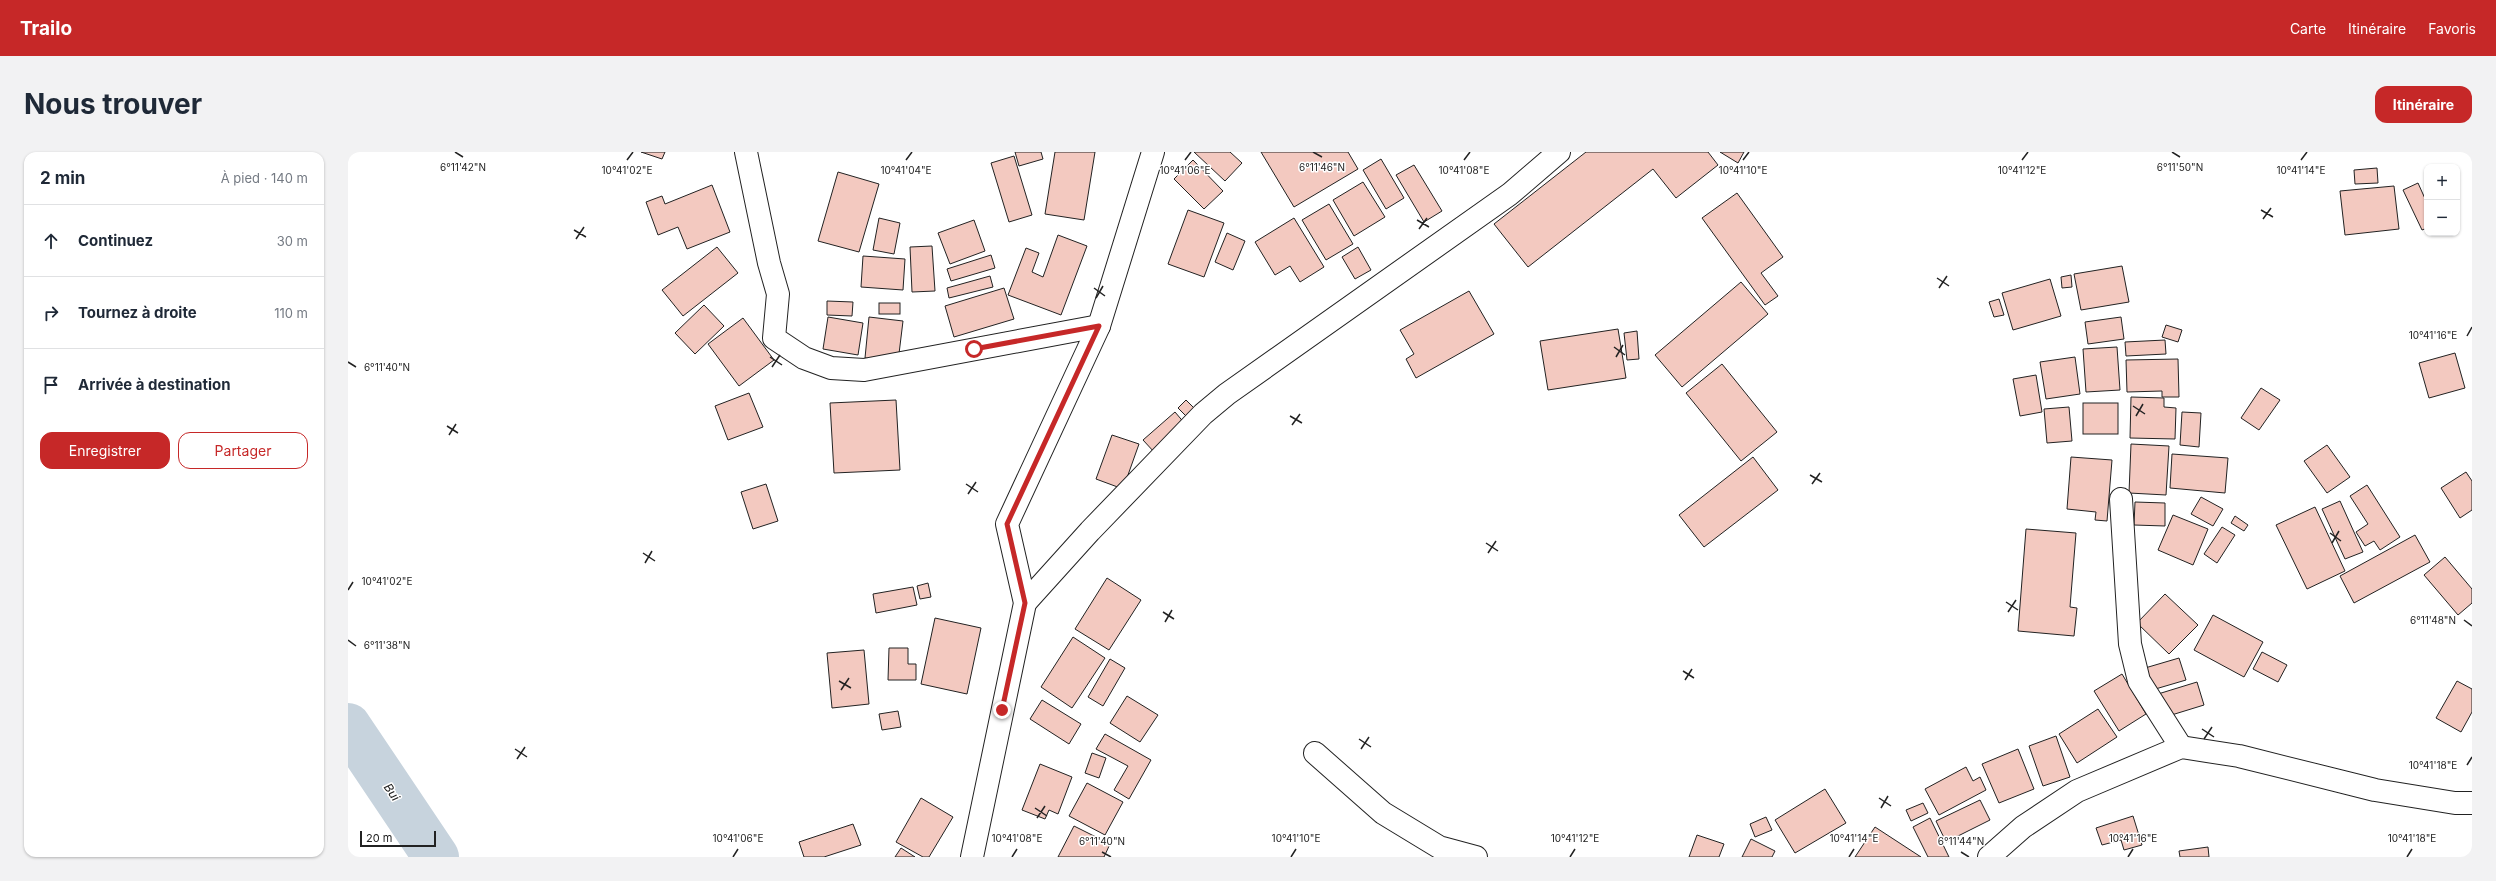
<!DOCTYPE html>
<html lang="fr">
<meta charset="utf-8">
<style>
body{margin:0;font-family:Inter,sans-serif;background:#f2f2f3;color:#1f2937}
.controls{position:absolute;right:12px;top:12px;display:grid;overflow:hidden;border-radius:8px;box-shadow:0 1px 3px #0004}
.controls button{width:36px;height:36px;display:grid;place-items:center;padding:0;border:0;border-bottom:1px solid #e0e1e3;background:#fff;color:#1f2937;font:20px sans-serif}
.scale{position:absolute;left:12px;bottom:10px;width:76px;box-sizing:border-box;padding-left:4px;border:2px solid #222;border-top:0;font-size:11px;line-height:14px;white-space:nowrap;color:#222;-webkit-text-stroke:3px #fff;paint-order:stroke}
.stop{position:absolute;width:12px;height:12px;margin:-9px;border:3px solid #c62828;border-radius:50%;background:#fff}
.stop.end{background:#c62828;border-color:#fff;box-shadow:0 1px 4px #0008}
.list{margin:0;padding:0;list-style:none}
h2{display:flex;justify-content:space-between;align-items:center;height:52px;margin:0;padding:0 16px;font-size:17px}
h2 small{font-size:13px;font-weight:400;color:#747a83}
.list li{display:grid;grid-template-columns:26px 1fr auto;gap:12px;align-items:center;box-sizing:border-box;height:72px;padding:0 16px;border-top:1px solid #e0e1e3}
.list b{display:block;font-size:15px;white-space:nowrap}
.list em{font-size:13px;font-style:normal;color:#747a83}
.actions{display:flex;gap:8px;padding:12px 16px}
.actions a{flex:1;padding:9px 0;border:1px solid #c62828;border-radius:12px;text-align:center;font-size:14px;color:#c62828}
.actions .main{background:#c62828;color:#fff}
.icon{flex:none;width:22px;height:22px;fill:none;stroke:currentColor;stroke-width:2;stroke-linecap:round;stroke-linejoin:round}
.map{position:relative;flex:none;width:2124px;height:705px;overflow:hidden;border-radius:12px}
header{display:flex;align-items:center;gap:24px;box-sizing:border-box;height:56px;padding:0 20px;background:#c62828;color:#fff}
header strong{font-size:19px}
nav{display:flex;gap:22px;margin-inline-start:auto;font-size:14px}
.intro{display:flex;align-items:center;justify-content:space-between;box-sizing:border-box;height:96px;padding:0 24px}
h1{margin:0;font-size:28px}
.button{padding:10px 18px;border-radius:12px;background:#c62828;color:#fff;font-size:14px;font-weight:700}
main{display:flex;gap:24px;padding:0 24px}
aside{flex:1;background:#fff;border-radius:12px;box-shadow:0 1px 3px #0004}
.map>svg:first-child{display:block}
</style>
<header>
<strong>Trailo</strong>
<nav><a>Carte</a><a>Itinéraire</a><a>Favoris</a></nav>
</header>
<div class="intro"><h1>Nous trouver</h1><a class="button">Itinéraire</a></div>
<main>
<aside>
<h2>2 min<small>À pied · 140 m</small></h2>
<ul class="list">
<li><svg class="icon" aria-label="ahead" viewBox="0 0 24 24"><path d="M12 20V5M6 11l6-6 6 6"/></svg><div><b>Continuez</b></div><em>30 m</em></li>
<li><svg class="icon" aria-label="right" viewBox="0 0 24 24"><path d="M7 20v-9h11M14 6l5 5-5 5"/></svg><div><b>Tournez à droite</b></div><em>110 m</em></li>
<li><svg class="icon" aria-label="arrive" viewBox="0 0 24 24"><path d="M6 21V4h12l-3 4 3 4H6"/></svg><div><b>Arrivée à destination</b></div></li>
</ul>
<div class="actions"><a class="main">Enregistrer</a><a>Partager</a></div>
</aside>
<div class="map">
<svg width="2124" height="705" viewBox="0 0 2124 705">
<rect width="100%" height="100%" fill="#fff"/>
<g fill="none" stroke-linecap="round" stroke-linejoin="round">
<path stroke="#c7d3dd" stroke-width="46" d="M0,574L88,705"/>
</g>
<g fill="#f3c9c0" stroke="#222">
<path d="M293,0H317L314,7Z"/>
<path d="M667,0H693L695,7L671,14Z"/>
<path d="M707,0H747L736,68L697,62Z"/>
<path d="M846,0H882L894,11L877,29Z"/>
<path d="M913,0H1000L1010,17L946,55Z"/>
<path d="M1238,0H1360L1370,13L1328,46L1305,17L1180,115L1146,72Z"/>
<path d="M1372,0H1396L1390,11Z"/>
<path d="M666,4L684,63L661,70L643,11Z"/>
<path d="M1033,7L1056,46L1038,57L1015,18Z"/>
<path d="M845,8L875,39L856,57L826,27Z"/>
<path d="M1066,13L1094,59L1076,70L1048,23Z"/>
<path d="M2029,16L2030,31L2007,32L2006,18Z"/>
<path d="M490,20L531,32L511,100L470,89Z"/>
<path d="M1015,30L1037,65L1006,84L985,48Z"/>
<path d="M2070,31L2079,51V76L2074,78L2055,38Z"/>
<path d="M364,33L382,80L339,97L330,75L310,83L298,50L314,44L317,52Z"/>
<path d="M2046,34L2051,77L1997,83L1992,39Z"/>
<path d="M1389,41L1435,105L1413,121L1430,144L1417,153L1354,66Z"/>
<path d="M981,52L1005,92L978,108L954,68Z"/>
<path d="M840,58L876,71L856,125L820,112Z"/>
<path d="M531,66L552,71L546,102L525,98Z"/>
<path d="M946,66L976,115L952,130L942,114L927,123L907,90Z"/>
<path d="M626,68L637,99L602,112L590,81Z"/>
<path d="M879,81L897,89L885,118L867,110Z"/>
<path d="M710,83L739,94L713,163L660,143L678,96L691,101L684,120L695,125Z"/>
<path d="M584,94L587,139L564,140L562,95Z"/>
<path d="M369,95L390,121L335,164L314,138Z"/>
<path d="M1010,95L1023,118L1007,127L994,105Z"/>
<path d="M643,103L647,116L603,129L599,117Z"/>
<path d="M515,104L557,107L555,138L513,135Z"/>
<path d="M1774,114L1781,150L1733,158L1726,122Z"/>
<path d="M1723,123L1724,135L1714,136L1713,125Z"/>
<path d="M642,124L645,135L601,146L599,136Z"/>
<path d="M1702,127L1713,164L1665,178L1654,141Z"/>
<path d="M1393,130L1420,162L1334,235L1307,203Z"/>
<path d="M656,136L666,167L606,185L597,154Z"/>
<path d="M1121,139L1146,182L1068,226L1058,207L1066,202L1052,178Z"/>
<path d="M1651,147L1656,163L1646,165L1641,150Z"/>
<path d="M479,149L505,150L504,164L479,163Z"/>
<rect x="531" y="151" width="21" height="11"/>
<path d="M356,153L376,174L347,202L327,181Z"/>
<path d="M480,165L515,171L510,203L475,197Z"/>
<path d="M521,165L555,169L550,210L517,206Z"/>
<path d="M1773,165L1776,187L1740,192L1737,170Z"/>
<path d="M395,166L426,208L391,234L360,192Z"/>
<path d="M1818,173L1834,178L1830,190L1814,185Z"/>
<path d="M1270,177L1278,226L1200,238L1192,189Z"/>
<path d="M1289,179L1291,207L1279,208L1276,181Z"/>
<path d="M1817,188L1818,202L1778,204L1777,190Z"/>
<path d="M1769,195L1772,238L1738,240L1735,197Z"/>
<path d="M2107,201L2117,236L2081,246L2071,211Z"/>
<path d="M1727,205L1732,242L1698,247L1692,210Z"/>
<path d="M1830,207L1831,245H1814V239L1779,240L1778,208Z"/>
<path d="M1374,212L1429,280L1393,309L1338,241Z"/>
<path d="M1688,223L1694,260L1672,264L1665,227Z"/>
<path d="M1913,236L1932,248L1911,278L1893,266Z"/>
<path d="M401,241L415,275L380,288L367,254Z"/>
<path d="M1783,245L1816,246V255L1828,256L1827,287L1782,286Z"/>
<path d="M548,248L552,318L486,321L482,251Z"/>
<path d="M838,248L849,259L841,267L830,256Z"/>
<rect x="1735" y="251" width="35" height="31"/>
<path d="M1721,255L1724,289L1699,291L1696,257Z"/>
<path d="M827,260L838,273L807,301L795,288Z"/>
<path d="M1834,260L1853,261L1851,295L1832,293Z"/>
<path d="M764,283L791,292L775,337L748,327Z"/>
<path d="M1783,292L1821,294L1818,343L1781,341Z"/>
<path d="M1979,293L2002,325L1979,341L1956,309Z"/>
<path d="M1824,302L1880,306L1877,341L1822,336Z"/>
<path d="M1405,305L1430,338L1356,395L1331,363Z"/>
<path d="M1723,305L1764,308L1759,369L1747,368L1748,360L1719,357Z"/>
<path d="M2118,320L2124,329V358L2112,366L2093,336Z"/>
<path d="M418,332L430,369L405,377L393,340Z"/>
<path d="M2019,333L2052,385L2032,398L2026,389L2017,394L2008,380L2020,372L2002,344Z"/>
<path d="M1853,345L1875,357L1865,374L1843,362Z"/>
<path d="M1992,349L2015,400L1997,407L1974,357Z"/>
<path d="M1787,350L1817,351V374L1786,373Z"/>
<path d="M1967,355L1997,419L1959,437L1928,373Z"/>
<path d="M1825,363L1860,377L1845,413L1810,398Z"/>
<path d="M1887,364L1900,373L1896,379L1883,371Z"/>
<path d="M1874,375L1887,383L1869,411L1856,402Z"/>
<path d="M1678,377L1728,381L1722,455L1729,456L1726,484L1670,479Z"/>
<path d="M2067,383L2082,410L2006,451L1992,424Z"/>
<path d="M2097,405L2124,437V451L2110,463L2076,423Z"/>
<path d="M759,426L793,448L761,498L727,477Z"/>
<path d="M580,431L583,445L572,447L569,434Z"/>
<path d="M565,435L569,453L528,461L525,442Z"/>
<path d="M1817,442L1850,473L1821,502L1789,471Z"/>
<path d="M1865,463L1915,490L1896,525L1846,498Z"/>
<path d="M587,466L633,476L619,542L573,532Z"/>
<path d="M725,485L757,506L724,556L693,535Z"/>
<path d="M541,496H560V512H568V528H540Z"/>
<path d="M516,498L521,552L484,556L479,501Z"/>
<path d="M1914,500L1939,513L1930,530L1905,517Z"/>
<path d="M1831,506L1838,528L1804,538L1797,516Z"/>
<path d="M762,507L777,516L755,554L740,545Z"/>
<path d="M1774,522L1798,562L1771,579L1746,539Z"/>
<path d="M2109,529L2124,537V560L2113,580L2088,566Z"/>
<path d="M1849,530L1856,553L1817,565L1810,542Z"/>
<path d="M779,544L810,563L792,590L762,571Z"/>
<path d="M694,548L733,572L721,592L682,567Z"/>
<path d="M1750,557L1769,585L1729,611L1711,582Z"/>
<path d="M550,559L553,575L534,578L531,562Z"/>
<path d="M757,582L803,608L781,647L766,638L780,614L748,597Z"/>
<path d="M1708,584L1722,625L1695,634L1681,594Z"/>
<path d="M1670,597L1686,637L1651,651L1634,612Z"/>
<path d="M744,601L758,606L751,626L737,621Z"/>
<path d="M692,612L724,625L710,662L701,658L697,667L674,658Z"/>
<path d="M1618,615L1625,629L1632,625L1638,638L1591,663L1577,637Z"/>
<path d="M739,631L775,650L757,683L721,664Z"/>
<path d="M1477,637L1498,671L1447,701L1427,668Z"/>
<path d="M573,646L605,665L581,705H575L548,690Z"/>
<path d="M1632,648L1642,668L1598,690L1588,669Z"/>
<path d="M1575,651L1580,661L1563,669L1558,658Z"/>
<path d="M1785,664L1794,693L1776,698L1773,688L1754,693L1748,676Z"/>
<path d="M1418,665L1424,678L1407,685L1402,672Z"/>
<path d="M1582,666L1601,705H1580L1565,675Z"/>
<path d="M505,672L513,693L476,705H456L451,690Z"/>
<path d="M726,674L762,692L756,705H710Z"/>
<path d="M1527,675L1573,705H1507Z"/>
<path d="M1349,683L1376,692L1371,705H1341Z"/>
<path d="M1403,687L1427,699L1424,705H1394Z"/>
<path d="M1860,695L1861,705H1832L1831,699Z"/>
<path d="M553,696L567,705H547Z"/>
</g>
<g fill="none" stroke-linecap="round" stroke-linejoin="round">
<g stroke="#222" stroke-width="24">
<g id="street">
<path d="M398,0L421,111L430,142L426,186L456,206L483,216L516,218L751,174"/>
<path d="M1773,347L1782,492L1791,529L1833,595"/>
<path d="M677,451L742,379L855,262L879,242L1162,42L1211,0"/>
<path d="M967,601L1035,661L1091,695L1128,705"/>
<path d="M1641,705L1675,675L1729,639L1833,595L1891,604L2027,638L2107,651H2124"/>
</g>
</g>
<g stroke="#222" stroke-width="24">
<path id="secondary" d="M624,705L677,451L659,372L751,174L805,0"/>
</g>
<use href="#street" stroke="#fff" stroke-width="22"/>
<use href="#secondary" stroke="#fff" stroke-width="22"/>
</g>
<g fill="none" stroke-linecap="round" stroke-linejoin="round">
<path stroke="#c62828" stroke-width="5" d="M626,197L751,174L659,372L677,451L654,558"/>
</g>
<path fill="none" stroke="#222" stroke-width="1.5" d="M107,0L115,5M965,0L974,5M1824,0L1832,5M279,8L285,0M558,8L564,0M837,8L843,0M1116,8L1122,0M1395,8L1401,0M1674,8L1680,0M1953,8L1959,0M1913,58L1925,65M1915,67L1923,56M1069,68L1081,75M1071,77L1079,66M226,78L238,85M228,87L236,75M1589,126L1601,134M746,136L757,144M1591,136L1599,124M748,146L755,134M2119,184L2124,175M1266,195L1277,203M422,205L434,213M1268,205L1275,193M0,210L8,215M424,215L432,203M1785,254L1797,262M942,264L954,271M1788,264L1795,252M944,273L952,262M99,274L110,281M101,283L108,272M1462,323L1474,330M618,332L630,340M1464,332L1472,321M620,342L628,330M1982,381L1993,389M1138,391L1150,399M1984,391L1991,379M295,401L307,409M1140,401L1148,389M297,411L304,399M0,438L5,430M1658,450L1670,458M815,460L826,467M1660,460L1668,448M2116,468L2124,474M817,470L824,458M0,488L8,494M1335,519L1346,526M1337,528L1344,517M491,529L503,536M493,538L501,526M1854,577L1866,585M1011,587L1023,595M1856,587L1864,575M167,597L179,605M1013,597L1021,585M169,607L177,595M2119,613L2124,605M1531,646L1543,654M687,656L699,664M1533,656L1540,644M689,666L697,654M754,700L763,705M1613,700L1621,705M385,705L390,697M664,705L669,697M943,705L948,697M1222,705L1227,697M1501,705L1506,697M1780,705L1785,697M2059,705L2064,697"/>
<g text-anchor="middle" dominant-baseline="central" stroke-width="3" stroke-linejoin="round" paint-order="stroke">
<g font-size="12" font-style="italic" fill="#222" stroke="#fff">
<text transform="translate(44 640) rotate(56)">Bui</text>
</g>
</g>
<g font-size="10" text-anchor="middle" fill="#222" stroke="#fff" stroke-width="3" stroke-linejoin="round" paint-order="stroke">
<text x="115" y="19">6°11'42"N</text>
<text x="974" y="19">6°11'46"N</text>
<text x="1832" y="19">6°11'50"N</text>
<text x="279" y="22">10°41'02"E</text>
<text x="558" y="22">10°41'04"E</text>
<text x="837" y="22">10°41'06"E</text>
<text x="1116" y="22">10°41'08"E</text>
<text x="1395" y="22">10°41'10"E</text>
<text x="1674" y="22">10°41'12"E</text>
<text x="1953" y="22">10°41'14"E</text>
<text x="2085" y="187">10°41'16"E</text>
<text x="39" y="219">6°11'40"N</text>
<text x="39" y="433">10°41'02"E</text>
<text x="2085" y="472">6°11'48"N</text>
<text x="39" y="497">6°11'38"N</text>
<text x="2085" y="617">10°41'18"E</text>
<text x="390" y="690">10°41'06"E</text>
<text x="669" y="690">10°41'08"E</text>
<text x="948" y="690">10°41'10"E</text>
<text x="1227" y="690">10°41'12"E</text>
<text x="1506" y="690">10°41'14"E</text>
<text x="1785" y="690">10°41'16"E</text>
<text x="2064" y="690">10°41'18"E</text>
<text x="754" y="693">6°11'40"N</text>
<text x="1613" y="693">6°11'44"N</text>
</g>
</svg>
<div class="controls">
<button>+</button>
<button>−</button>
</div>
<div class="scale">20 m</div>
<div class="stop" style="left:626px;top:197px"></div>
<div class="stop end" style="left:654px;top:558px"></div>
</div>
</main>
